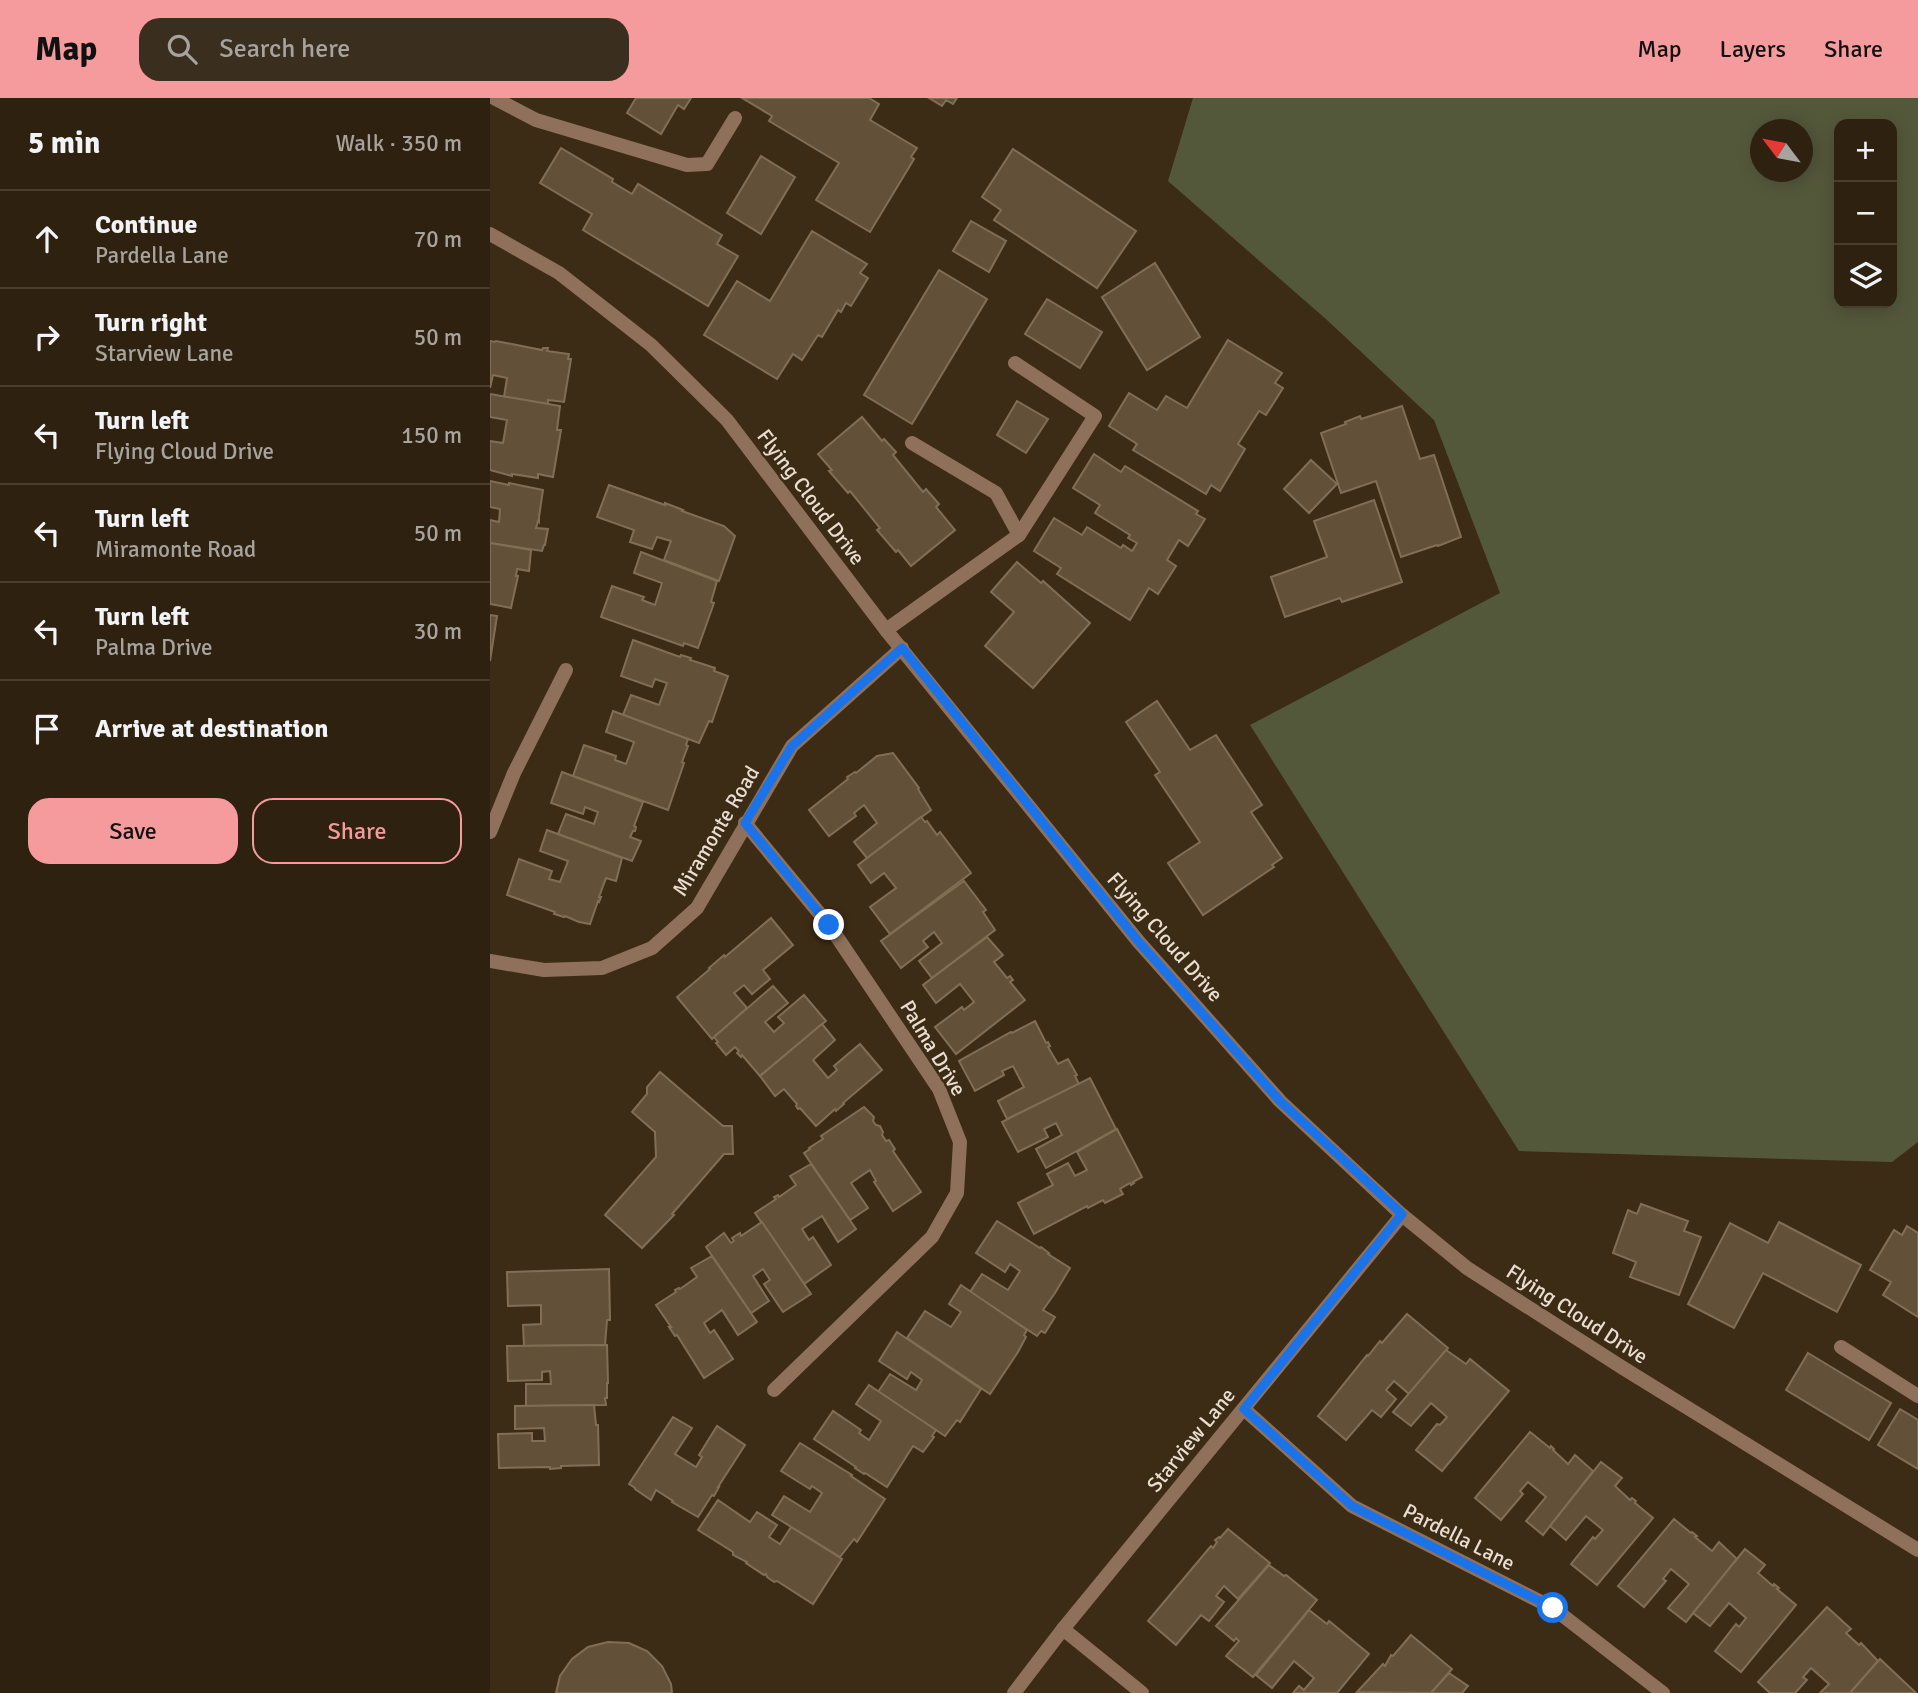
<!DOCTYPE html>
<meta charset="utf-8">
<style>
body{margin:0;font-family:Signika,sans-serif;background:#3a2e1e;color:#f1f3f6}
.controls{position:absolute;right:21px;top:21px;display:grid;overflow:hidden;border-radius:14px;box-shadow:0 4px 18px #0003}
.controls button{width:63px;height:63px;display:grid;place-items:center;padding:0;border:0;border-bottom:2px solid #493e30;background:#2e2110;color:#f1f3f6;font:35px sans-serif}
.compass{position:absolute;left:1260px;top:21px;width:63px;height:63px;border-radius:50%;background:#2e2110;box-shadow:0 4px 18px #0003;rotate:302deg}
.stop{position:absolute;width:21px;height:21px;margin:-16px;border:5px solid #1a73e8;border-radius:50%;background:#fff}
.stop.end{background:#1a73e8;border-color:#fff;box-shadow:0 2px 7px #0008}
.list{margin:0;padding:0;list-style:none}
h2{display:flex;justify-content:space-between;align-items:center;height:91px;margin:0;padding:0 28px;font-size:30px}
h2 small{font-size:23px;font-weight:400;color:#a7a39f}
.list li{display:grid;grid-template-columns:46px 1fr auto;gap:21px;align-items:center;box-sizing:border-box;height:98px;padding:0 28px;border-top:2px solid #493e30}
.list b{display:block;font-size:26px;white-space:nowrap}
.list p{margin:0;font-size:23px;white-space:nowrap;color:#a7a39f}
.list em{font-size:23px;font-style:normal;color:#a7a39f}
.actions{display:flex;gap:14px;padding:21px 28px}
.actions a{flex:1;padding:16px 0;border:2px solid #f59b9d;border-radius:21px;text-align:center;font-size:24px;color:#f59b9d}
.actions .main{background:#f59b9d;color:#111}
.icon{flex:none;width:38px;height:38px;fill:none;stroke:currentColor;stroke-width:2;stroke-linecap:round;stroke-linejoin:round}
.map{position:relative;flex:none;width:1428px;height:1595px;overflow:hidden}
header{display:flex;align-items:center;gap:42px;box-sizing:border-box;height:98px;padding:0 35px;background:#f59b9d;color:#111}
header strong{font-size:33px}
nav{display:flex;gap:38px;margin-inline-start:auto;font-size:24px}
.search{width:490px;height:63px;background:#3a2e1e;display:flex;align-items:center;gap:18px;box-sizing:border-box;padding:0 24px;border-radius:21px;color:#a7a39f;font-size:26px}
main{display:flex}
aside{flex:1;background:#2e2110}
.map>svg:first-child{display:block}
</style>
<header>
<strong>Map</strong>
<div class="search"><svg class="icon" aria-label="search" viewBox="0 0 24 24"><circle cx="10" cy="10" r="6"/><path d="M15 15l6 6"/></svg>Search here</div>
<nav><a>Map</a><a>Layers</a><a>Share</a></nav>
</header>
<main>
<aside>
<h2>5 min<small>Walk · 350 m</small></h2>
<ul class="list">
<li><svg class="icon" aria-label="ahead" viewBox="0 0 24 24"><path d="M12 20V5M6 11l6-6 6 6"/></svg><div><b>Continue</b><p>Pardella Lane</p></div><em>70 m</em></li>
<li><svg class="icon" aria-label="right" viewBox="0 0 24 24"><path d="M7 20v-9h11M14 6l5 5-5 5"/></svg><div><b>Turn right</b><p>Starview Lane</p></div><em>50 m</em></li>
<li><svg class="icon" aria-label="left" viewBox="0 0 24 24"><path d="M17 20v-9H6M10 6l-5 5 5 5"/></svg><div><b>Turn left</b><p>Flying Cloud Drive</p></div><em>150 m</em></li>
<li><svg class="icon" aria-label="left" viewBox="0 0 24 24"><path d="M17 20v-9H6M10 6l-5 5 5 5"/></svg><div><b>Turn left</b><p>Miramonte Road</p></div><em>50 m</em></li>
<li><svg class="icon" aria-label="left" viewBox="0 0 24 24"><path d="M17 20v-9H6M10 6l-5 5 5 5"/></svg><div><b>Turn left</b><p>Palma Drive</p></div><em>30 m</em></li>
<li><svg class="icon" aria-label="arrive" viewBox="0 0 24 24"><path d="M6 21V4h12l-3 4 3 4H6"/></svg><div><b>Arrive at destination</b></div></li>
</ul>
<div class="actions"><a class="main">Save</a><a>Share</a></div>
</aside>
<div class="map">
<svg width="1428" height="1595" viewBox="0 0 1428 1595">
<rect width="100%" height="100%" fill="#3d2c15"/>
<path fill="#54583b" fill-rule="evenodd" d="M703,0H1428V1044L1402,1064L1029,1053L760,627L1010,495L944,322L837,222L678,83ZM1349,26H1402V205H1349ZM1270,32H1312V74H1270Z"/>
<g fill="#625038" stroke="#826e55" stroke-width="2">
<path d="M146,0H201L194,11L188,7L171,36L137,15Z"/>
<path d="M252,0H379L389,6L380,22L427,50L421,59L424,61L380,134L326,102L349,65L279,23L282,18Z"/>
<path d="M439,0H467L463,6L456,2L452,8Z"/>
<path d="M71,50L123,81L122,84L142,96L148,86L232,137L227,146L248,158L218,208L93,132L102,116L50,85Z"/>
<path d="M523,51L646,133L607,190L504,122L511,112L492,99Z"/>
<path d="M271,58L305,79L271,136L237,115Z"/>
<path d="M481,123L516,143L499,174L463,153Z"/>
<path d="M322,133L377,166L370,175L378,180L361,208L356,205L351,214L348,212L332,239L328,237L312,262L303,256L287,281L214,237L247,183L280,203Z"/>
<path d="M665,165L710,239L657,272L612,199Z"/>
<path d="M449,172L497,201L422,326L374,297Z"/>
<path d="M557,201L612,234L590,270L535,236Z"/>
<path d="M738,242L792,275L785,285L793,290L776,317L769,313L748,346L755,351L730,393L721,387L716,396L643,352L647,346L619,328L639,295L667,312L676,298L697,310Z"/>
<path d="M0,243L5,244L6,243L52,252L53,250H58L57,253L79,256L78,261H81L74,304L58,302V306L14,299L17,280L3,277L0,290Z"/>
<path d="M0,296L70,308L67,332H71L63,379L48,376V380L22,376V378L0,372V343L13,345L17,322L0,319Z"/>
<path d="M527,303L558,321L536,355L507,337Z"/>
<path d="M912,308L930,361L944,357L971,439L948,448L947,447L911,459L886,383L851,395L831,335L856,326L855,324L870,318L871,321Z"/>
<path d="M372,319L392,343L394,341L406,354L403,357L433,394L436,391L449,406L446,409L465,432L421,468L408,452L406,454L387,432L390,430L360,393L358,395L339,373L342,372L328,356Z"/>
<path d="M604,356L631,374L635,368L708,413L706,416L715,421L698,448L689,442L677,462L686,468L668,496L659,490L640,522L567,476L571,470L544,453L564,420L592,437L597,429L631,450L633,447L642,453L647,445L638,440L640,437L605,415L610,407L583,390Z"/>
<path d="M821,362L847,386L819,415L794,391Z"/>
<path d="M0,383L19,387V385L53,392L49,419V424L48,423L46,430L58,431L55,447H54L52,453L0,445V422L9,424L10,411L0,409Z"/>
<path d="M119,387L175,407V405L193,412L192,413L234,428L245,438L229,483L174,462L181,443L167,439L162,451L140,444L144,432L107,419Z"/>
<path d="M884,402L912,484L852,504L850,500L795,519L781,479L837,459L824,423Z"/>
<path d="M0,445L41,452L39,473L27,471L26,478H28L21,510L0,506Z"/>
<path d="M151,454L227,483L221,504L224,505L208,550L194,545L193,548L111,519L122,488L154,499L152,502L165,507L172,485L144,475Z"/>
<path d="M527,464L551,485L553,483L600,525L543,590L495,548L524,514L501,494Z"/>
<path d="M0,517L7,518L0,563Z"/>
<path d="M143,542L190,559L191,557L201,560L200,562L225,570L224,573L238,578L222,624L219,623L209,645L133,617L141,597L169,607L177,585L165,581L162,589L131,578Z"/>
<path d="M667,603L700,652L726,637L772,707L761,714L792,760L782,767L784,769L713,817L678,765L710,744L665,677L670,674L636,624Z"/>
<path d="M123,613L198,641L196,647L198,648L192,664L194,665L178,712L83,678L94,647L126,658L125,662L136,666L144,644L116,634Z"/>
<path d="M403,655L429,690L428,691L441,712L377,760L364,744L387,725L374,707L364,715L366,718L339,738L319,712L358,681L357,679L365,674L366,675L387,658Z"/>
<path d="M72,674L153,704L144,728L146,729L145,733H143L140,739L151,743L142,763L68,736L76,716L104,726L108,714L95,709L93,716L61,705Z"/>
<path d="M431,719L435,724L437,723L447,737L450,734L481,775L400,836L380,809L406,790L394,775L381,785L368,767Z"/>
<path d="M57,732L132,760L126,783L116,780L109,799H111L109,804L108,803L100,826L89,824L75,818L74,819L64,816L65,814L17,797L29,761L62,773L59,781L70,784L78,763L50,753Z"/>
<path d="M474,783L496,812L493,814L505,832L442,880L429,863L452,845L444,834L433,843L438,849L411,870L391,843Z"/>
<path d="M281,820L303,847L273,872L280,881L262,896L254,887L244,895L257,910L222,941L187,899L220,871L219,870L234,857L235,859Z"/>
<path d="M497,839L513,857L504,864L517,880L520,878L523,882L520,884L535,902L466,956L445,929L472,909L474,912L484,904L470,886L446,905L433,887Z"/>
<path d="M283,888L298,905L275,924L284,934L294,925L288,919L314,897L336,923L270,978L252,957L251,959L247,955L249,953L245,949L236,957L226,945L228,944L224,939Z"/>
<path d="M545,923L556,945L558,944L560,948L558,949L568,966L578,961L587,977L585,978L589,986L517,1021L508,1003L534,989L523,968L512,973L514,977L485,993L469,963L521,934L522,935Z"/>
<path d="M332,926L345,942L323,962L338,980L347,972L344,968L370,946L392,972L353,1005L354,1006L346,1013L345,1011L326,1028L310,1010L308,1011L306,1008L307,1006L294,991L285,998L270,978Z"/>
<path d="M170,974L233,1028H242L243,1056H234L182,1116L184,1117L152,1150L115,1117L166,1059L165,1034L142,1014L157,996V989Z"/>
<path d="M600,980L626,1031L556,1070L546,1051L572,1037L566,1025L554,1031L558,1039L528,1054L512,1024Z"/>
<path d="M374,1009L384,1019L383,1023L386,1027L390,1028L393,1034L392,1037L396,1043L399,1042L405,1051L403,1053L431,1094L403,1113L384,1084L386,1083L380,1072L361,1085L378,1110L360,1122L314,1055L320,1051L319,1050L333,1041L331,1038Z"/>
<path d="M627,1031L652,1079L643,1084L644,1085L641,1087L640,1085L630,1091L633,1096L615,1105L613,1102L598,1110L597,1108L544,1136L528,1105L563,1087L557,1076L578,1065L585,1078L597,1072L587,1054Z"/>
<path d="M321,1066L366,1131L348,1144L332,1118L312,1131L319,1142L323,1139L341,1167L314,1186L265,1115L286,1101L284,1099L288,1097L289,1099L306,1087L300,1078Z"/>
<path d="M1151,1106L1198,1123L1194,1133L1211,1139L1189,1197L1140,1179L1146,1164L1123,1155L1138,1112L1147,1116Z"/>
<path d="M507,1123L550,1150L551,1149L559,1155L558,1156L580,1170L565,1195L553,1212L565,1219L555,1235L551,1233L547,1238L480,1194L492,1176L518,1192L530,1173L520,1166L515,1174L486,1155Z"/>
<path d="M272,1124L321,1196L293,1214L274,1186L280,1182L273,1171L263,1178L279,1203L261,1215L216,1149L234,1135L241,1145L244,1143L242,1140L250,1135L251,1138Z"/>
<path d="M1289,1124L1371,1167L1347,1214L1273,1175L1244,1230L1198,1206L1240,1125L1278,1145Z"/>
<path d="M1417,1128L1428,1135V1219L1393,1197L1401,1184L1380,1172L1404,1132L1412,1137Z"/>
<path d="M222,1158L267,1224L248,1237L232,1212L214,1225L220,1235L224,1232L243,1261L214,1280L187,1237L185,1238L179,1229H181L166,1207L186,1194L185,1192L189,1190L190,1191L207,1179L201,1170Z"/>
<path d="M119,1171L120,1222H117L115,1247L34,1248L33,1227L51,1226V1207L18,1208L17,1174Z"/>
<path d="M471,1187L537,1232L534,1237L536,1239L528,1254L500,1296L417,1240L435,1213L461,1229L471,1214L459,1206Z"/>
<path d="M917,1216L958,1250L919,1296L904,1283L896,1292L906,1301L891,1319L882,1312L856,1342L828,1318L877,1257L878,1258L890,1243L892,1245Z"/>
<path d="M407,1234L491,1291L470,1324L467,1322L455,1338L388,1294L400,1276L426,1292L432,1282L421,1274L417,1281L389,1263Z"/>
<path d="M117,1247L118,1285H117V1300H115L116,1307L36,1308V1286H61L60,1273L52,1274V1282L18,1283L17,1248Z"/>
<path d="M956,1252L976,1266L980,1261L1019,1293L952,1373L926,1352L947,1326L950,1327L957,1319L941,1305L921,1328L903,1314Z"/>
<path d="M1318,1255L1401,1305L1379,1342L1296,1292Z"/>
<path d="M379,1287L446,1332L442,1338L444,1339L433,1354L423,1348L397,1389L375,1375L374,1376L365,1370L366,1369L324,1341L343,1313L371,1332L369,1335L379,1342L391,1323L366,1306Z"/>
<path d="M104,1307L106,1327H108L109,1367L71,1368V1370L60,1371V1369L9,1370L8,1336L42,1335V1343H55L54,1330L25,1331V1308Z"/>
<path d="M1410,1311L1428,1322V1371L1388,1347Z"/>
<path d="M183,1319L202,1330L185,1356L206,1369L212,1359L209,1357L227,1328L255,1347L228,1389H229L224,1398L222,1397L208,1419L182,1404L183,1403L166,1392L161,1402L145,1391V1390L139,1386Z"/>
<path d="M1040,1334L1060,1350L1061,1348L1064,1351L1063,1352L1078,1366L1085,1357L1103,1373L1053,1437L1036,1423L1056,1399L1038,1384L1030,1393L1033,1396L1011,1422L985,1400Z"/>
<path d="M310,1345L362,1377L361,1378L395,1401L367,1444L364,1441L350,1459L282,1417L294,1398L320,1414L332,1395L322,1388L320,1391L291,1373Z"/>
<path d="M1111,1364L1132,1380L1125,1388L1140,1402L1142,1400L1146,1403L1145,1405L1163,1420L1107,1487L1081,1466L1103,1439L1105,1441L1113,1432L1096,1418L1076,1442L1060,1428Z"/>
<path d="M228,1402L260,1424L267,1414L287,1427L279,1439L290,1446L301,1429L352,1461L323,1506L287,1483L284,1484L277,1479L276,1476L274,1477L256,1465L257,1464L243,1457V1454L208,1432Z"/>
<path d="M1184,1421L1201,1435L1202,1434L1207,1438L1205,1439L1222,1453L1229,1444L1247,1461L1196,1524L1178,1510L1199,1486L1181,1471L1173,1481L1176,1483L1154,1509L1128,1488Z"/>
<path d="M738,1431L780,1465L748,1501L734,1488L726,1498L734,1504L719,1523L711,1517L686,1547L658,1523L721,1448L723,1450L727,1444L725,1442L729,1439L730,1440Z"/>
<path d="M1255,1451L1275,1467L1268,1475L1283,1488L1284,1486L1289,1490L1287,1491L1306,1507L1251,1574L1225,1553L1246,1526L1249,1529L1256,1520L1239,1505L1220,1528L1203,1515Z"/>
<path d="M779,1467L794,1478L796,1477L827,1502L763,1579L736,1558L749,1543L746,1540L744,1543L726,1528Z"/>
<path d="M1337,1509L1361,1531L1356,1535L1369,1547L1371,1545L1388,1563L1360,1595H1330L1339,1586L1321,1570L1313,1579L1317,1582L1305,1595H1280L1268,1584Z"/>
<path d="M819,1512L837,1526L839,1523L879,1556L847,1595H803L809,1588L814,1592L824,1580L804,1563L782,1590L766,1577Z"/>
<path d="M921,1537L962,1571L941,1595L867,1594L893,1566L895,1568L901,1557L903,1558Z"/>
<path d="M118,1544L139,1545L157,1553L172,1568L181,1586L182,1595H66L70,1578L82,1561L98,1549Z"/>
<path d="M1390,1561L1426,1595H1360Z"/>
<path d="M959,1575L978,1588L972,1595H941Z"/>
</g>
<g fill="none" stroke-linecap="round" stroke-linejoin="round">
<g stroke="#8f705b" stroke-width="14">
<path d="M4,0L46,22L197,67L217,66L245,20"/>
<path d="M422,345L506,395L529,437"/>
<path d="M396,532L529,437L605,318L525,265"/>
<path d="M1351,1249L1428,1298"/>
</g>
<g stroke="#8f705b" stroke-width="14">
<path d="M255,725L339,827L449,991L470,1044L467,1095L442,1139L284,1292"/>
<path d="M0,734L24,675L76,572"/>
<path d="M754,1311L862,1408L1063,1510L1173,1595"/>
<path d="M573,1531L652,1595"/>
</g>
<g stroke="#8f705b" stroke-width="14">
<path d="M0,136L69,175L161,247L237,322L396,532L648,843L790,1003L912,1117L977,1170L1133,1270L1428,1452"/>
<path d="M0,863L54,872L112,870L162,850L207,810L302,648L412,550"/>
<path d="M524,1595L573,1531L912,1117"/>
</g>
</g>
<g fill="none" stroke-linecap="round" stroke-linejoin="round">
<path stroke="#1a73e8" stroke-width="9" d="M339,827L255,725L302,648L412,550L648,843L790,1003L912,1116L754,1311L862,1408L1063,1510"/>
</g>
<g text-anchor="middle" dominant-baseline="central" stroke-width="5" stroke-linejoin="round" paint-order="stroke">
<g font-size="21" fill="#e9ded1" stroke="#3d2c15">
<text transform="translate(321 399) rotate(53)">Flying Cloud Drive</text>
<text transform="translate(226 733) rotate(-59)">Miramonte Road</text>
<text transform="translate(675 839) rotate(49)">Flying Cloud Drive</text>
<text transform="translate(443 950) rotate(59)">Palma Drive</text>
<text transform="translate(1087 1216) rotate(33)">Flying Cloud Drive</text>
<text transform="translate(701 1342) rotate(-51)">Starview Lane</text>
<text transform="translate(969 1439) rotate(27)">Pardella Lane</text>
</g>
</g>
</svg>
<div class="controls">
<button>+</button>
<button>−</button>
<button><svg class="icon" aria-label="layers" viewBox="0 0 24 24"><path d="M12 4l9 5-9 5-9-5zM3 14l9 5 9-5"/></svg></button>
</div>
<svg class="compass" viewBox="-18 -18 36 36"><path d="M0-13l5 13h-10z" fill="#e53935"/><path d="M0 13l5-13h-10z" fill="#a7a39f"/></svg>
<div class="stop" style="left:1063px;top:1510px"></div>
<div class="stop end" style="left:339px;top:827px"></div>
</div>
</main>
